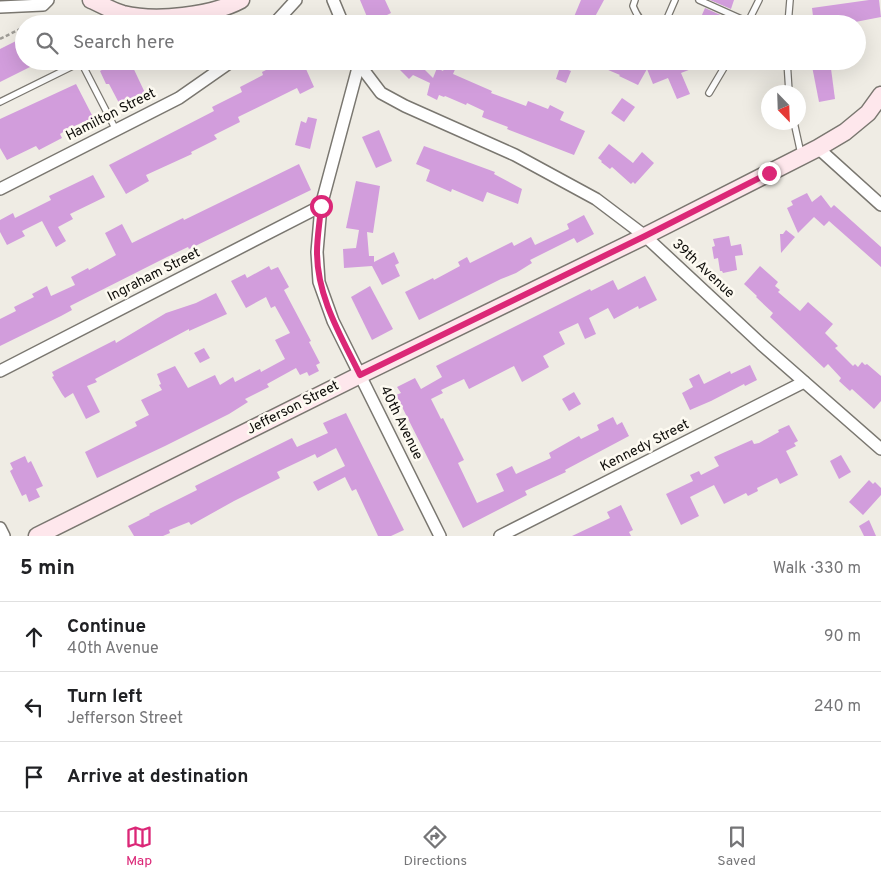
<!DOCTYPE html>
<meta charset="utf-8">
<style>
body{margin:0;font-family:Overpass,sans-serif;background:#f6f6f6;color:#202124}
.compass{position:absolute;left:761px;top:85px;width:45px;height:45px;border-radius:50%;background:#fff;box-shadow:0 5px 20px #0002;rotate:157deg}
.stop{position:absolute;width:15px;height:15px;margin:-11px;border:4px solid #db2777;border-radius:50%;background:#fff}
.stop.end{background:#db2777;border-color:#fff;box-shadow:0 1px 5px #0008}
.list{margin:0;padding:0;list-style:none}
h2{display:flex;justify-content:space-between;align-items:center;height:65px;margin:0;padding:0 20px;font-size:21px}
h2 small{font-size:16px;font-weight:400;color:#757577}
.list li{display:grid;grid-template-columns:32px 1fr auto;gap:15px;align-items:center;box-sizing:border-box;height:70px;padding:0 20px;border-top:1px solid #e0e0e0}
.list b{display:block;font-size:19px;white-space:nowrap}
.list p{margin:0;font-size:16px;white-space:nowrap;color:#757577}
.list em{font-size:16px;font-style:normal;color:#757577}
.icon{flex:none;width:28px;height:28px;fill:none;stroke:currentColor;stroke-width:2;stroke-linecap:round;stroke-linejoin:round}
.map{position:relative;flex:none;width:881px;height:536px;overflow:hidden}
.search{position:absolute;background:#fff;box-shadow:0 5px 20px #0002;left:15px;right:15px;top:15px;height:55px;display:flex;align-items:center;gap:12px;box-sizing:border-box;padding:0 18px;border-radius:28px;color:#757577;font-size:19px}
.sheet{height:275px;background:#fff}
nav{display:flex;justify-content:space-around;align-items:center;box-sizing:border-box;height:70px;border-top:1px solid #e0e0e0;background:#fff;font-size:14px;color:#757577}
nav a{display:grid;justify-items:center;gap:2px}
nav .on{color:#db2777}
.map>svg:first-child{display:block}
</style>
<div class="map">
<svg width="881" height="536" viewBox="0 0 881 536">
<rect width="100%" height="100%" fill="#efece4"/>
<g fill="#d29ddc">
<path d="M360,0H385L391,13L387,15L392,24H370Z"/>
<path d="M581,0H604L591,24H571Z"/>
<path d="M710,0H734L731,9Z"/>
<path d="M869,0H879L881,17L845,24H814L812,8Z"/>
<path d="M705,8L727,18L725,24H698Z"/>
<path d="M24,37V61H42L0,82V49Z"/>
<path d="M118,61H130L146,95L128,104L119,103L109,84H106L100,71Z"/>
<path d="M284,61H320L306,69L314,87L300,94L297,88L238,117L240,122L214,135L217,139L191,152L192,154L146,175L149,181L126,194L109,165L214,111L212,107L242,92L240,87L263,75L262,72Z"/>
<path d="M391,61H416L433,78L437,68L443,71L448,61L457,65L453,74L492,91L491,93L526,106L528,101L548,109L550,105L564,112L560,120L585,131L574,155L507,129L508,127L482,117L484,111L467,103L466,105L445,96L444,97L439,95L437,100L427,95L430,83L413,75L409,79Z"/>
<path d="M587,61H641L644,63V61L709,62L681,73L690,94L677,99L668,78L653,84L647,69L638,85L619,76L620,75Z"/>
<path d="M811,61H830L835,99L819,102Z"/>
<path d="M560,67L571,71L566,83L556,79Z"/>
<path d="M76,84L93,117L92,118L68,129L60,134L62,138L39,150L36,146L7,160L0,148V119Z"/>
<path d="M622,98L635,107L624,122L611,113Z"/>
<path d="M308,117L317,119L310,149L295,145L301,121L306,123Z"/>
<path d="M379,130L392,161L376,168L362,137Z"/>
<path d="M609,144L633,163L642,152L654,163L635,184L633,182L631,184L612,167L610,169L601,162L602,161L598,158Z"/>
<path d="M424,146L495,172L494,174L522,189L518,204L487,192L483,202L452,189L451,192L426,181L430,170L416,164Z"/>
<path d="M299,164L311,190L189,249L188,247L167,257L70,306L72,310L61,316L0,346V319L16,311L14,307L34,297L32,294L47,286L51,296L75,285L71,277L88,268L89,270L116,255L105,233L122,224L132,243L183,218L184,220Z"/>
<path d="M93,175L105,197L70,214L73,219L58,227L66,241L56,247L42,221L22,231L25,236L7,245L0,232V220L13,213L15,218L51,200L49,196Z"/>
<path d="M356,181L380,186L373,233L367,232L369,256H374V262L394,252L399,263L395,265L400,276L382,285L372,266L344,268L343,249L356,248L359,230L346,228Z"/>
<path d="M807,193L812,202L821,195L831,208L834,205L881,247V267L829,221L824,226L814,217L798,233L787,208L793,205L791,201Z"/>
<path d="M584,215L594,234L577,243L574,238L530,260L532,263L516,273L501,279L419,320L405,292L433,278L434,280L460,266L458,262L467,257L470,263L512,242L514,246L531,237L535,245L569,229L567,224Z"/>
<path d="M786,230L795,237L781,253L780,234H783Z"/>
<path d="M729,236L731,246L741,244L743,255L735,256L737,270L723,273L722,271H720L718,258L714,259L712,247L715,246L713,239Z"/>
<path d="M269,266L271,270L278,267L289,287L284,290L311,341L309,342L320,363L316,365L319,371L309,376L307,372L300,375L296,368L267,384L269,387L245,399L248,402L229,414L165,446L97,478L85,452L137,426L135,422L149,415L141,400L162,390L159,385L161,384L157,374L175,366L188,388L215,375L220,385L233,377L235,382L260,369L261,372L285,359L275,340L290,333L275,306L271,308L266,297L246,308L231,281L245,274L247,278Z"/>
<path d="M760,266L778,282L775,286L780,290L778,292L800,311L808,302L833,324L825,333L838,346L835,348L853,366L855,364L858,367L862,362L865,365L867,364L881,376V401L874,409L852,389L850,391L839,381L841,378L828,364L824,368L770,317L773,313L756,297L757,296L744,284Z"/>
<path d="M645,276L657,300L639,309L638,306L614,319L608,308L589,318L596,334L585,339L578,323L559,332L565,344L543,356L549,367L522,382L514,366L469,389L464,379L441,390L443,393L431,399L441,419L443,418L464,460L458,463L477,503L504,491L496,474L512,466L516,474L551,458L549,453L579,436L581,439L599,430L597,425L613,417L617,425L622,422L629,436L565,470L566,472L525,491L527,495L463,528L396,395L401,393L397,387L415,378L421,389L442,377L436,366L590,289L591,291L613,280L618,290Z"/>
<path d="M370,286L393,329L372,340L351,297Z"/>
<path d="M216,293L227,314L189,331V329L95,379L97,382L87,386L100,412L86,419L73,393L65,398L62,394L52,377L54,376L52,372L115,340L116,343L166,313L196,303Z"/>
<path d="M204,348L210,358L200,363L194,353Z"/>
<path d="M750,365L757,380L745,386L744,384L711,401L690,410L682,393L693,387L689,379L699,374L704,384L730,371L731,374Z"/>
<path d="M574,392L581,404L569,411L562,399Z"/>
<path d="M346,413L404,530L391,536H378L356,489L352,491L345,477L318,491L313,482L345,466L336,448L317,458L315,454L277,472L280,478L234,501L191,525L189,522L169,530L170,533L163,536H134L128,526L150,515L149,514L197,490L195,486L292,438L297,447L328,433L323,423Z"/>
<path d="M789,425L798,441L794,443L796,446L786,451L798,475L780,484L777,478L757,488L758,491L748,496L746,493L724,504L714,485L690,497L699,516L681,525L666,494L693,481L690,475L699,471L701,475L719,466L714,457L752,440L754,444L759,443L779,432L778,430Z"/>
<path d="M841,455L851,472L839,479L830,461Z"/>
<path d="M25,456L28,463L31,461L43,486L36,489L40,497L29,502L26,494L22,496L10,471L13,469L10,463Z"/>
<path d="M869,480L873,484L875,482L881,488V495L863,515L849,502Z"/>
<path d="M621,505L633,530L629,532L631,536H572L610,518L607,512Z"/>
<path d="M869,520L876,536H864L859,526Z"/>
</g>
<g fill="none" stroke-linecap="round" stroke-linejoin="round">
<g stroke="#7a7770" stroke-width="8">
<g id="lane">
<path d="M635,0L633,6C636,13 640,22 648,24"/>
<path d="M699,0L748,22"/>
<path d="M661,24L665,23L675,0"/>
<path d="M747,24L759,0"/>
<path d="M788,24L790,0"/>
<path d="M787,61L789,92"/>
<path d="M709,93L728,61"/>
<path d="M0,102L81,62L116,130"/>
<path d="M794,122L801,154"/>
</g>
</g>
<g stroke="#7a7770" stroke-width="14">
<g id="street">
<path d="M333,0L343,24"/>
<path d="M0,7L43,5L48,0"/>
<path d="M274,24L296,0"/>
<path d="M357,61L359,64L321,206L317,252L319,282L333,321L440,536"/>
<path d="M359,64L381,93L405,106L515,155L596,199L645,236L761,344L881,449"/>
<path d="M818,148L881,205"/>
<path d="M0,189L179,98L232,61"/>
<path d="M0,371L321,206"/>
<path d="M0,528L4,536"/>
<path d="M500,536L804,382"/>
</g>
</g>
<g stroke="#7a7770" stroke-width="19">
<g id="secondary">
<path d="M91,0C101,4 112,11 123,14C156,22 211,16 241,0"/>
<path d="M37,536L360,375L645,236L818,148L845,132L868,113L881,95"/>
</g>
</g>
<g stroke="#9f9d97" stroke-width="2.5" stroke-dasharray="4 2.5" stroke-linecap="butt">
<path d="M30,24L43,17"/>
<path d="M0,39L24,27"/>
</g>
<use href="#lane" stroke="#fff" stroke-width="5.5"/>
<use href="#street" stroke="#fff" stroke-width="11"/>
<use href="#secondary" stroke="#fee7ec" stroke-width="16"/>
</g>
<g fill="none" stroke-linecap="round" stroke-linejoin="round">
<path stroke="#db2777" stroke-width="6" d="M321,206C320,221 317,237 317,252C317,297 341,336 360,375L645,236L769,173"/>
</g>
<g text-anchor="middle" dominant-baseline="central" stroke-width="5" stroke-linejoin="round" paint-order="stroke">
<g font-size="14" fill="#0e0d0a" stroke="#fdfaf1">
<text transform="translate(111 115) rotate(-27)">Hamilton Street</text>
<text transform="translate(703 269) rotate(43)">39th Avenue</text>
<text transform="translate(154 275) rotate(-27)">Ingraham Street</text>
<text transform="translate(293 408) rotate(-27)">Jefferson Street</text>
<text transform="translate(401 423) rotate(64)">40th Avenue</text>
<text transform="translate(645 446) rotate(-27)">Kennedy Street</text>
</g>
</g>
</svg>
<svg class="compass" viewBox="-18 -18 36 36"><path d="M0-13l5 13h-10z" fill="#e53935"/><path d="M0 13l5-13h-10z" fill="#757577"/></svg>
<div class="stop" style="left:321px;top:206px"></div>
<div class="stop end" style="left:769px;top:173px"></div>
<div class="search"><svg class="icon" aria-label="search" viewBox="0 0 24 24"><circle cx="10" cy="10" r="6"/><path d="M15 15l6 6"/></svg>Search here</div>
</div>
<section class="sheet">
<h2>5 min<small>Walk · 330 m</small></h2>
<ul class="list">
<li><svg class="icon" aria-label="ahead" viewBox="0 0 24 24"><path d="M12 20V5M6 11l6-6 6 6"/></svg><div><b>Continue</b><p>40th Avenue</p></div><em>90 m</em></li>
<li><svg class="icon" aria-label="left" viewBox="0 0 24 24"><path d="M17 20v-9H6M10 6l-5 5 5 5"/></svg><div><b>Turn left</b><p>Jefferson Street</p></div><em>240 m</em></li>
<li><svg class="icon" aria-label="arrive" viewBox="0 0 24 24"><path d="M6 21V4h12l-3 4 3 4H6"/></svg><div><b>Arrive at destination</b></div></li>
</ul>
</section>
<nav>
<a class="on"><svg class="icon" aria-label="map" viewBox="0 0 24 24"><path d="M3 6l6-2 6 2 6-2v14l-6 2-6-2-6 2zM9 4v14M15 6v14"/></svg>Map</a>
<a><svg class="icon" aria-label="directions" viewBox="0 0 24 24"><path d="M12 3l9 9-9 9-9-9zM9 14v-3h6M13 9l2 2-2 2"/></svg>Directions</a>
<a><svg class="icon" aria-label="saved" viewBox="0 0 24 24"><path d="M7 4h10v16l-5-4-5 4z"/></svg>Saved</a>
</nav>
